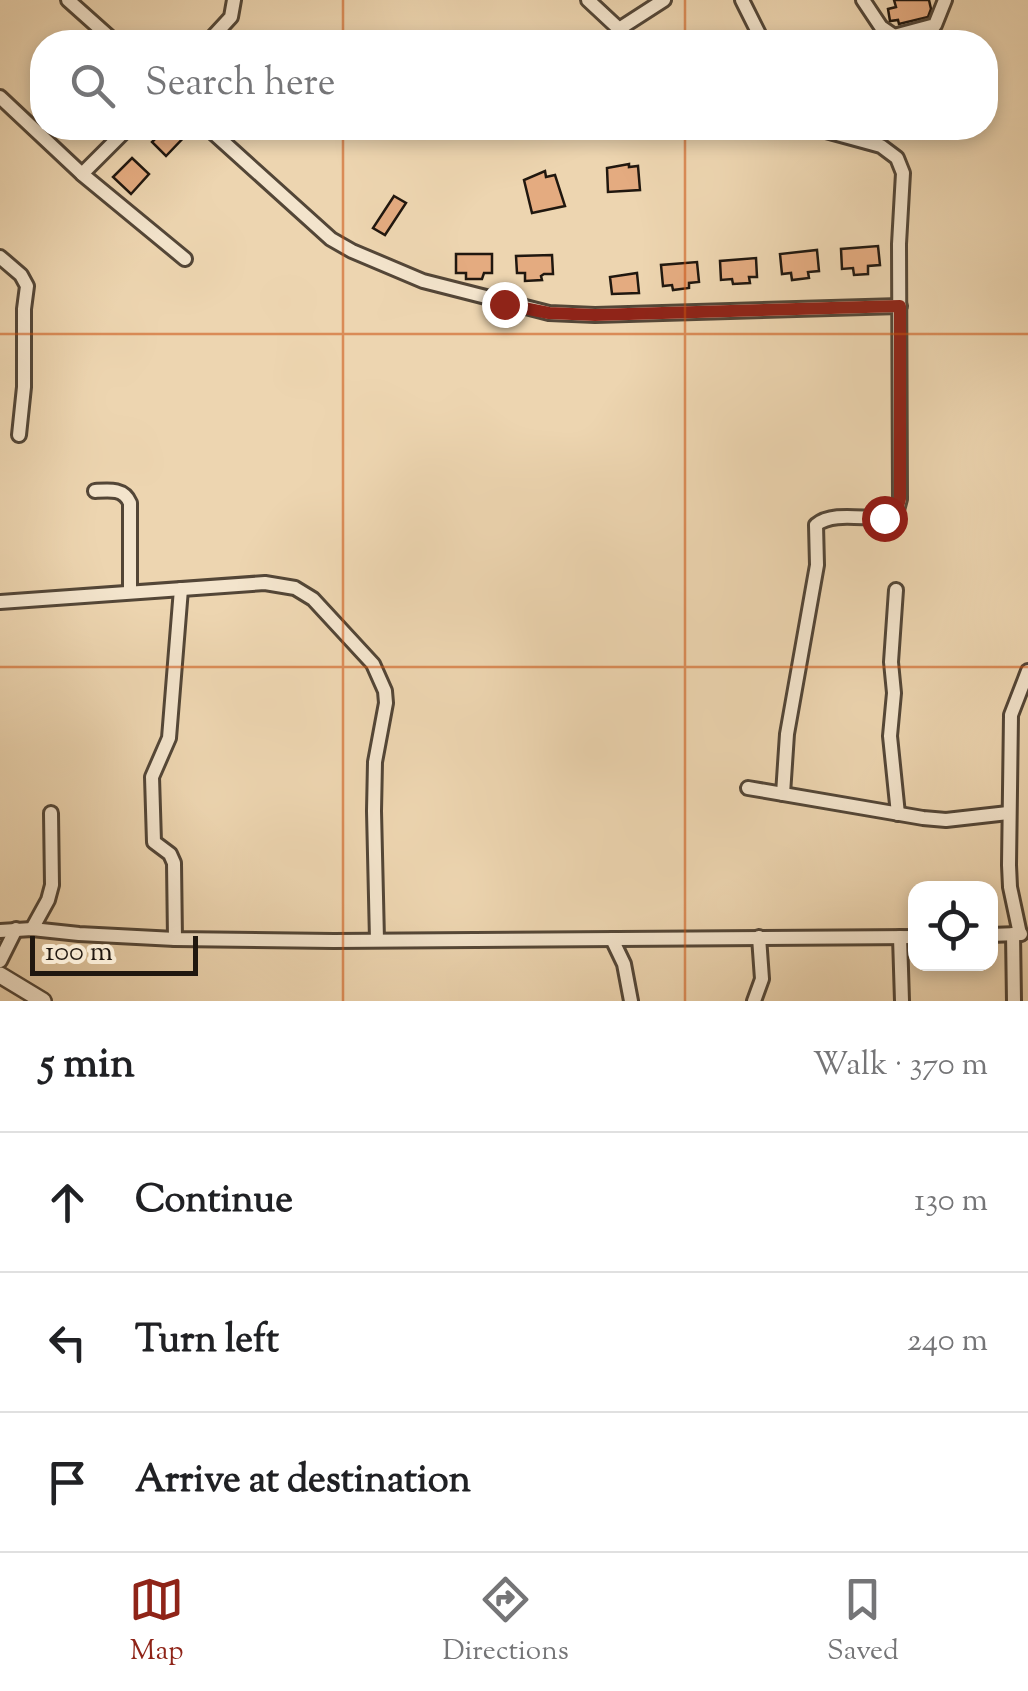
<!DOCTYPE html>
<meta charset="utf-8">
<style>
body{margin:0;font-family:"Sorts Mill Goudy",serif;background:#f6f6f6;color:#202124}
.controls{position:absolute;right:30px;bottom:30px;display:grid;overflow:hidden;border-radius:20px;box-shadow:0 5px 15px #0003}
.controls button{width:90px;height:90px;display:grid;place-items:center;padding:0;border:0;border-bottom:2px solid #e0e0e0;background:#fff;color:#202124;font:50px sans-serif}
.scale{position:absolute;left:30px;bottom:25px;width:168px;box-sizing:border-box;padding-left:10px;border:5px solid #20170f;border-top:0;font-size:28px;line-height:35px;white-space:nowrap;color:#20170f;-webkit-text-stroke:8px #f3e4cc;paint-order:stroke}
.stop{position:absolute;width:30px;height:30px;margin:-22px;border:8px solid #8f2418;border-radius:50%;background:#fff}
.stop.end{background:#8f2418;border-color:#fff;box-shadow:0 2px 10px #0008}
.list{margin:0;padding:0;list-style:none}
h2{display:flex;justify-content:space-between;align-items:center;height:130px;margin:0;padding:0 40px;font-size:42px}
h2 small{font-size:32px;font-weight:400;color:#757577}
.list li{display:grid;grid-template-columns:65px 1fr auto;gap:30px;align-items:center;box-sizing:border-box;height:140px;padding:0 40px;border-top:2px solid #e0e0e0}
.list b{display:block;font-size:38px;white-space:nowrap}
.list em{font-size:32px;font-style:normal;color:#757577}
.icon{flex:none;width:55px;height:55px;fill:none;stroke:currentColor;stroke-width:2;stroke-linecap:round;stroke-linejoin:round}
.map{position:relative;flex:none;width:1028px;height:1001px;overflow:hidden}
.search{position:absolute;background:#fff;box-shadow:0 5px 15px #0003;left:30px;right:30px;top:30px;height:110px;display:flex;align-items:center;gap:25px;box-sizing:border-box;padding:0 35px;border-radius:40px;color:#757577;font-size:38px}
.sheet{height:550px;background:#fff}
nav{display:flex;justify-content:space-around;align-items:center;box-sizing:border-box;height:140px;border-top:2px solid #e0e0e0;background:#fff;font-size:28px;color:#757577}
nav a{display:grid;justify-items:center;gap:5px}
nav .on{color:#8f2418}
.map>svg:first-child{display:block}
</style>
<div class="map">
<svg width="1028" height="1001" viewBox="0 0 1028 1001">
<rect width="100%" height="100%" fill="#edd5b0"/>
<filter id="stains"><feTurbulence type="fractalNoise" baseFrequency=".002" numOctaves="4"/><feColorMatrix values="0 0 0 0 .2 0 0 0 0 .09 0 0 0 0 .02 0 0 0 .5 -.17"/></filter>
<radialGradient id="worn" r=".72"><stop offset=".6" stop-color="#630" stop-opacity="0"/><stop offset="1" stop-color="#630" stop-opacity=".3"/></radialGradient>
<g fill="#e4ab80" stroke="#20170f" stroke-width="2.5">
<path d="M894,0H929L931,9L928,17L899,24L898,20L890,21L888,9L896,7Z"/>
<path d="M154,128H180L187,134L166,156L152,142L161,133Z"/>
<path d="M132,158L149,174L131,194L113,177Z"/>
<path d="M629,164V167L638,166L640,190L608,192L607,168Z"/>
<path d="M545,171L546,177L555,175L565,206L532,213L524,180Z"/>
<path d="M394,196L406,203L385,235L373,228Z"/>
<path d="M878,246L880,265L868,266V274L854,275L853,268L842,269L841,249Z"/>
<path d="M817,250L819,271L808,272L809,278L792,280L791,273L782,274L780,254Z"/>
<path d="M456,254H492V273H484L482,279H466V273H456Z"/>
<path d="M552,255L553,274H544L541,276L542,280L525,281V273H517L516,256Z"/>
<path d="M756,258L757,277H749L750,283L733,284L732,279L721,280L720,261Z"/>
<path d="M697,262L699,282L689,283V288L673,290L672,285L663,286L661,265Z"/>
<path d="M637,273L639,293L612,294L610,277Z"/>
</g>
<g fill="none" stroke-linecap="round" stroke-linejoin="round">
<g stroke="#534637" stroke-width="18">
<g id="minor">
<path d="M68,0L115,42"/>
<path d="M588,0L633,42"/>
<path d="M742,0L763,42"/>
<path d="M863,0L881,27L894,36"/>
<path d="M619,29L664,0"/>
<path d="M208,42L231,17L234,0"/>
<path d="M895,42L894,36L935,25L945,0"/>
<path d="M0,97L82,174L185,259"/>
<path d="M208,128L331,239L352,251L423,281L549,313L595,315L900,306"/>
<path d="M82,174L128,128"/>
<path d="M0,257L21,275L27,286L24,309V387L19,435"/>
<path d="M95,491C109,490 124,488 130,503V592"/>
<path d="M896,590L891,662L894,693L890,736L898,814"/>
<path d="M0,602L265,583L295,588L313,599L373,664L385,691L386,703L375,762L374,811L377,940"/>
<path d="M748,788L923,818L946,820L1008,813"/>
<path d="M783,794L787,734L817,565L816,525C834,510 869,521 892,517L896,514L900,499L899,244L903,173L897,158L881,146L815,128"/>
<path d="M32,929L48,900L52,885L51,813"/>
<path d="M0,931L32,929L79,934L175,939L334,941L916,937"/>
<path d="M1013,934L1014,1001"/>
<path d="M1020,934L1010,887L1009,865L1011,715L1028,671"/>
<path d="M990,935L1021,934"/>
<path d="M900,937L902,1001"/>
<path d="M175,939L174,863L170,854L154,842L152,777L169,738L181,589"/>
<path d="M612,939L624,964L631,1001"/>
<path d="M0,961L16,929"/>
<path d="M754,1001L762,979L759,937"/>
</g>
</g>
<g stroke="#534637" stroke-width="20">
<path id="tertiary" d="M0,975L43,1001"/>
</g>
<use href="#minor" stroke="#f3e4cc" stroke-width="12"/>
<use href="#tertiary" stroke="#f3e4cc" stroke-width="15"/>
</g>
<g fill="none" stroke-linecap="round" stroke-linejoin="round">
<path stroke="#8f2418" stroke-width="12" d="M504,304L549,313L595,315L900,306V499L896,514L884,518"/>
</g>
<path fill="none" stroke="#ca4f0c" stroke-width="2.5" stroke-opacity="0.55" d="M343,0V42M685,0V42M343,128V1001M685,128V1001M0,334H1028M0,667H1028"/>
<rect width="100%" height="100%" filter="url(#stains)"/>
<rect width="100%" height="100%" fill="url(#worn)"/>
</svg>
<div class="controls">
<button><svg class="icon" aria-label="locate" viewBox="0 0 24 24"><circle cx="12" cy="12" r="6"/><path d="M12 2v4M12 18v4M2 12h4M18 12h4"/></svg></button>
</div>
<div class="scale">100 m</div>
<div class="stop" style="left:884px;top:518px"></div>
<div class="stop end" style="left:504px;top:304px"></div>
<div class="search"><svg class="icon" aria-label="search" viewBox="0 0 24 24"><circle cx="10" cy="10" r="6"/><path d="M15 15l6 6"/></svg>Search here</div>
</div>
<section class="sheet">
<h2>5 min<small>Walk · 370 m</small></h2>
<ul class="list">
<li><svg class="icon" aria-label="ahead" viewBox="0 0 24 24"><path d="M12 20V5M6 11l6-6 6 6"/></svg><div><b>Continue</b></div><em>130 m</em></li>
<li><svg class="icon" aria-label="left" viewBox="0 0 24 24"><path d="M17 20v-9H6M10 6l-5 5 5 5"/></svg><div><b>Turn left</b></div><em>240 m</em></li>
<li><svg class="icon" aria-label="arrive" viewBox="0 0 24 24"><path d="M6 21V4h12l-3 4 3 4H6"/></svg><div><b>Arrive at destination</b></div></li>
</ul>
</section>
<nav>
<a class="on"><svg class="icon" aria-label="map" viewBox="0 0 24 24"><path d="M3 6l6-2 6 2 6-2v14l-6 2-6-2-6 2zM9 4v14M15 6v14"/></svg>Map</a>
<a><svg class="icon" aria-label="directions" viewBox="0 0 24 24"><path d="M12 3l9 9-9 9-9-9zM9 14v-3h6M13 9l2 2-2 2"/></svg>Directions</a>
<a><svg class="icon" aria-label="saved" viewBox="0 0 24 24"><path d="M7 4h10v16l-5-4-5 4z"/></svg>Saved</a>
</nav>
